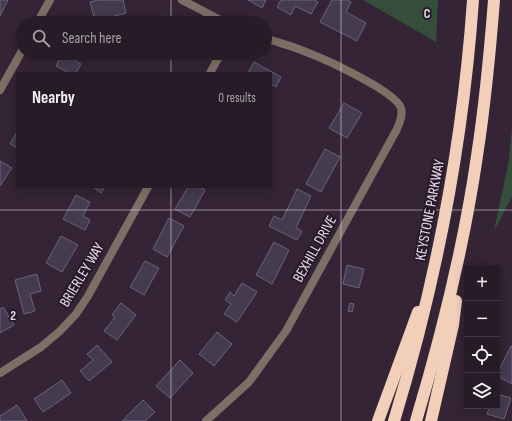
<!DOCTYPE html>
<meta charset="utf-8">
<style>
body{margin:0;font-family:"Sofia Sans Condensed",sans-serif;background:#332834;color:#f1f3f6}
.controls{position:absolute;right:12px;bottom:12px;display:grid;overflow:hidden;border-radius:0px;box-shadow:0 2px 10px #0003}
.controls button{width:36px;height:36px;display:grid;place-items:center;padding:0;border:0;border-bottom:1px solid #433945;background:#271b28;color:#f1f3f6;font:20px sans-serif}
.list{margin:0;padding:0;list-style:none}
h2{display:flex;justify-content:space-between;align-items:center;height:52px;margin:0;padding:0 16px;font-size:17px}
h2 small{font-size:13px;font-weight:400;color:#a4a1a8}
.icon{flex:none;width:22px;height:22px;fill:none;stroke:currentColor;stroke-width:2;stroke-linecap:round;stroke-linejoin:round}
.map{position:relative;flex:none;width:512px;height:421px;overflow:hidden}
.search{position:absolute;background:#271b28;box-shadow:0 2px 10px #0003;left:16px;top:16px;width:256px;height:44px;display:flex;align-items:center;gap:10px;box-sizing:border-box;padding:0 14px;border-radius:22px;color:#a4a1a8;font-size:15px}
.panel{position:absolute;background:#271b28;box-shadow:0 2px 10px #0003;left:16px;top:72px;width:256px;height:116px;border-radius:0px}
.map>svg:first-child{display:block}
</style>
<div class="map">
<svg width="512" height="421" viewBox="0 0 512 421">
<rect width="100%" height="100%" fill="#342435"/>
<g fill="#354e3b">
<path d="M363,0H438L436,42Z"/>
<path d="M512,128V197L494,231L509,160Z"/>
</g>
<g fill="#443b50" stroke="#6c637a">
<path d="M0,0H8L0,16Z"/>
<path d="M98,0H123L126,13L95,21L90,2Z"/>
<path d="M248,0H266L262,8Z"/>
<path d="M281,0H315L318,2L311,14L295,6L291,15L277,7Z"/>
<path d="M332,0H348L351,2L346,12L366,23L357,41L320,22Z"/>
<path d="M166,16L180,23H163Z"/>
<path d="M61,53H79L75,61L81,64L76,73H69L56,66L62,54Z"/>
<path d="M254,62L281,77L276,87L271,84V73H248Z"/>
<path d="M344,103L362,113L347,138L329,128Z"/>
<path d="M17,132V148L10,144Z"/>
<path d="M325,149L340,157L321,192L306,184Z"/>
<path d="M0,161L12,168L0,186Z"/>
<path d="M93,187H105L101,193Z"/>
<path d="M188,187H200L205,190L190,217L175,209Z"/>
<path d="M297,189L311,196L296,228L302,231L297,240L269,226L274,216L282,220Z"/>
<path d="M76,195L90,202L83,216L90,220L85,230L63,219Z"/>
<path d="M169,218L184,226L167,257L153,249Z"/>
<path d="M61,236L78,245L62,272L46,263Z"/>
<path d="M274,242L289,250L272,284L256,275Z"/>
<path d="M145,261L159,268L144,295L130,287Z"/>
<path d="M347,265L364,269L359,288L343,284Z"/>
<path d="M37,274L41,291L30,294L35,311L24,314L15,280Z"/>
<path d="M242,283L257,292L237,322L224,314L231,304L225,300L230,292L234,296Z"/>
<path d="M121,303L136,315L117,340L104,331L115,317L112,315Z"/>
<path d="M350,303L354,304L352,312L348,311Z"/>
<path d="M3,307L14,325L0,333V309Z"/>
<path d="M217,332L232,344L214,366L199,354Z"/>
<path d="M97,345L112,362L89,381L80,371L93,360L87,354Z"/>
<path d="M511,346H512V384L497,376V374Z"/>
<path d="M180,360L193,373L170,398L156,386Z"/>
<path d="M62,380L71,393L43,412L34,399Z"/>
<path d="M497,394L511,398L504,419L487,414L490,406H497Z"/>
<path d="M143,400L155,412L145,421H122Z"/>
<path d="M17,405L27,421H0V416Z"/>
</g>
<g fill="none" stroke-linecap="round" stroke-linejoin="round">
<g stroke="#7d6f66" stroke-width="8">
<path d="M182,0L226,23"/>
<path d="M37,23L50,0"/>
<path d="M210,73L221,53"/>
<path d="M0,90L23,49"/>
<path d="M0,373L41,347L60,331L76,314L88,296L148,187"/>
<path d="M206,421L249,382L286,331L397,129C400,122 403,115 401,108C395,91 325,59 306,52C293,46 279,43 265,38"/>
</g>
<g stroke="#f1cfb9" stroke-width="12">
<path d="M378,421L418,312"/>
<path d="M394,421C436,283 463,144 473,0"/>
<path d="M416,421C442,334 464,246 477,156C485,104 490,52 494,0"/>
<path d="M431,421L453,325L456,301"/>
</g>
</g>
<path fill="none" stroke="#e9dfea" stroke-width="1" stroke-opacity="0.55" d="M171,0V23M341,0V421M171,53V73M171,187V421M0,210H512"/>
<g text-anchor="middle" dominant-baseline="central" stroke-width="4" stroke-linejoin="round" paint-order="stroke">
<g font-size="15" fill="#e9dfea" stroke="#291a2b">
<text transform="translate(430 210) rotate(-79)">KEYSTONE PARKWAY</text>
<text transform="translate(315 249) rotate(-61)">BEXHILL DRIVE</text>
<text transform="translate(82 275) rotate(-59)">BRIERLEY WAY</text>
</g>
</g>
<g font-size="13" text-anchor="middle" font-weight="bold" fill="#e9dfea" stroke="#291a2b" stroke-width="4" stroke-linejoin="round" paint-order="stroke">
<text x="427" y="18">C</text>
<text x="13" y="320">2</text>
</g>
</svg>
<div class="controls">
<button>+</button>
<button>−</button>
<button><svg class="icon" aria-label="locate" viewBox="0 0 24 24"><circle cx="12" cy="12" r="6"/><path d="M12 2v4M12 18v4M2 12h4M18 12h4"/></svg></button>
<button><svg class="icon" aria-label="layers" viewBox="0 0 24 24"><path d="M12 4l9 5-9 5-9-5zM3 14l9 5 9-5"/></svg></button>
</div>
<div class="search"><svg class="icon" aria-label="search" viewBox="0 0 24 24"><circle cx="10" cy="10" r="6"/><path d="M15 15l6 6"/></svg>Search here</div>
<section class="panel">
<h2>Nearby<small>0 results</small></h2>
<ul class="list">
</ul>
</section>
</div>
